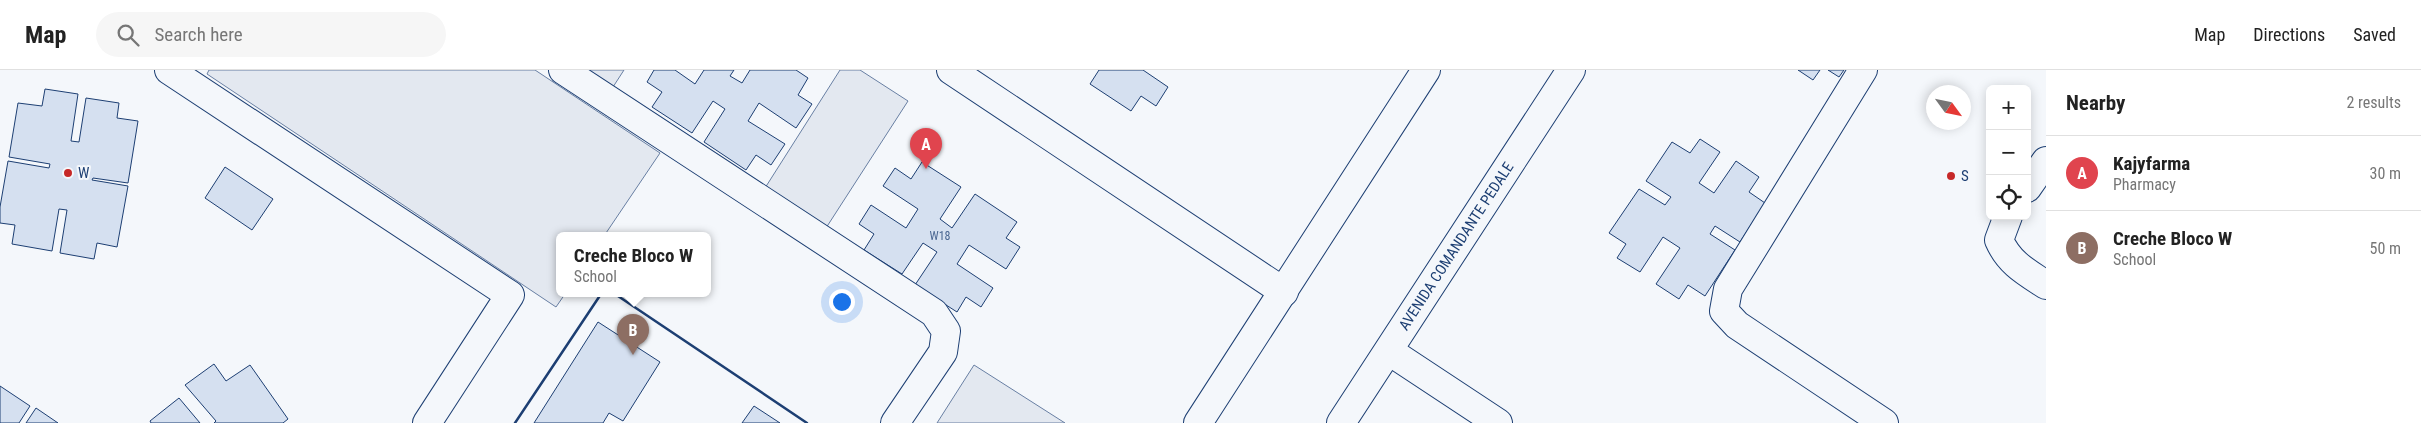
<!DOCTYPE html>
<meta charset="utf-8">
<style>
body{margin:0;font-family:"Roboto Condensed",sans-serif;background:#f6f6f6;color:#222}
.controls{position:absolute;right:15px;top:15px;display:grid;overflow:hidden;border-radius:8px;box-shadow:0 2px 12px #0003}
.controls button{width:45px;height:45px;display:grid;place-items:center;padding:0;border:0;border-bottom:1px solid #e0e0e0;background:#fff;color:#222;font:25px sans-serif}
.compass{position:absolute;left:1926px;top:15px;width:45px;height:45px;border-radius:50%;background:#fff;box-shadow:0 2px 12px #0003;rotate:123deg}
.you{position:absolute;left:841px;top:231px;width:18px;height:18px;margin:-12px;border:4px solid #fff;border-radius:50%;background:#1a73e8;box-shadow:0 0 0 8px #1a73e833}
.badge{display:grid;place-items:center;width:32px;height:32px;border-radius:50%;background:#c62828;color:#fff;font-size:16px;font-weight:700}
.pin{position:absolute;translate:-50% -41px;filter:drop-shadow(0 1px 2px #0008)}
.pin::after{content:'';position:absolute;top:26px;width:18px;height:15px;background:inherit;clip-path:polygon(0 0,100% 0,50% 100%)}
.popup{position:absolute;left:556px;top:162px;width:155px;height:65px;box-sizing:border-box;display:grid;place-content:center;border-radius:8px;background:#fff;filter:drop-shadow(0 1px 4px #0005);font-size:16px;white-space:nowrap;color:#767676}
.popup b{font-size:19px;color:#222}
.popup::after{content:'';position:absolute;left:50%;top:100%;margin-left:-10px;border:10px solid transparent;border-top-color:#fff}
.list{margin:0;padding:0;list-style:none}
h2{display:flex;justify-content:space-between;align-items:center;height:65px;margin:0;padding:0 20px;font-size:21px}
h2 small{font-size:16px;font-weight:400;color:#767676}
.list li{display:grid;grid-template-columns:32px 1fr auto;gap:15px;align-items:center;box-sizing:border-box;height:75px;padding:0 20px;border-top:1px solid #e0e0e0}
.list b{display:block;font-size:19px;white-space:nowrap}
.list p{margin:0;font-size:16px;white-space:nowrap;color:#767676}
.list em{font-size:16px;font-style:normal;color:#767676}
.icon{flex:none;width:28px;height:28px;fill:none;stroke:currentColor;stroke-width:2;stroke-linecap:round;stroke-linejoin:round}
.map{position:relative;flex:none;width:2046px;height:353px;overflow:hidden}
header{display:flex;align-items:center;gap:30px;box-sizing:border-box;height:70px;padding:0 25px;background:#fff;border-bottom:1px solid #e0e0e0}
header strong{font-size:24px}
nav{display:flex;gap:28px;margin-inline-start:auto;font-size:18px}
.search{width:350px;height:45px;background:#f6f6f6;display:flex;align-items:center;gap:12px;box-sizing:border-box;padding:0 18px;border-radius:28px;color:#767676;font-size:19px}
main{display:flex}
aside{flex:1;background:#fff}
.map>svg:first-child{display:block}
</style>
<header>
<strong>Map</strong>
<div class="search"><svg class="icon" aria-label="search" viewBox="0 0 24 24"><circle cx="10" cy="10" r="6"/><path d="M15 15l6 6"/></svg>Search here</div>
<nav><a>Map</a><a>Directions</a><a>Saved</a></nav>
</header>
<main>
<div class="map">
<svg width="2046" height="353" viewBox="0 0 2046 353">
<rect width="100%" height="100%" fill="#f4f7fb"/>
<g fill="#e3e8f0" stroke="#687fa3">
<path d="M209,0H535L660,83L604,166H559V224H565L556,237L207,4Z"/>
<path d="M586,0H624L613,17Z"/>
<path d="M840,0H860L908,31L826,158L765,118Z"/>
<path d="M974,295L1065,353H937Z"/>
</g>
<g fill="#d5e0f0" stroke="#1d3f73">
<path d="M654,0H675L695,14L704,0H734L730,6L742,13L750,0H796L808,8L798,25L812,34L796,58L759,33L748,51L785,74L771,95L756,85L746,100L704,72L725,39L713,31L692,63L652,37L662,22L647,12Z"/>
<path d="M1099,0H1143L1168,17L1156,36L1141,26L1131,41L1090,14Z"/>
<path d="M1798,0H1820L1813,10Z"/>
<path d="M1828,0H1844L1839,7Z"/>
<path d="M45,19L78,24L71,71L79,72L86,28L119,33L117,48L138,51L128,113L93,108L92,110L128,116L117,177L97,173L94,189L60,183L67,140L59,139L52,181L12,174L15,155L0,153V137L8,91L49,98L50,94L9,87L18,33L42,36Z"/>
<path d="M1700,69L1720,82L1699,113L1714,123L1736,91L1759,107L1749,122L1765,133L1740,172L1715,156L1710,164L1735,180L1705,226L1688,215L1679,229L1656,214L1680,178L1663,167L1640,202L1617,188L1626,174L1609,163L1639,119L1665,135L1671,127L1646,111L1672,72L1690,83Z"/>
<path d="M922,92L961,117L940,149L952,158L975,124L1017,152L1006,168L1020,177L1006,199L969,175L957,194L993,218L981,237L966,227L957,242L915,215L937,182L923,173L902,204L864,180L874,164L859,154L871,135L906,158L918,139L883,116L895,98L911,109Z"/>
<path d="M225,97L273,129L252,160L205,128Z"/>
<path d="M598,252L660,292L623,351L609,343L603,353H534Z"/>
<path d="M214,294L226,311L250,295L288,349L283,353H214L216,351L185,315Z"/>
<path d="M0,316L30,336L19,353H0Z"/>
<path d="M179,328L200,353H151L150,351Z"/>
<path d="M754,336L780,353H742Z"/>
<path d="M36,338L58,353H26Z"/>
</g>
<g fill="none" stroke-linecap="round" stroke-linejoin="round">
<g stroke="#1d3f73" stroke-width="30">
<g id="street">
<path d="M169,0L510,225L427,353"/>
<path d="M563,0L934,243L946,261L943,282L895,353"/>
<path d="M951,0L1284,222"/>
<path d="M1863,0L1728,219L1724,241L1737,255L1884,353"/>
<path d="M2027,118L2046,91"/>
<path d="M2008,146L1999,170C2009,193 2026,202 2046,215"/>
<path d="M1389,281L1498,353"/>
</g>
</g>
<g stroke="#1d3f73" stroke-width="30">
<g id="secondary">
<path d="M1198,353L1426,0"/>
<path id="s1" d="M1341,353L1571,0"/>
</g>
</g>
<use href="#street" stroke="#f4f7fb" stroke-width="28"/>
<use href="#secondary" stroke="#f4f7fb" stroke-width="28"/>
<g stroke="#1d3f73" stroke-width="2.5">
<path d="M615,224L807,353"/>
<path d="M515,353L601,224"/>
</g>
</g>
<g fill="#c62828" stroke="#f4f7fb" stroke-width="2">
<circle cx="68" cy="103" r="5"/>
<circle cx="1951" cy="106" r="5"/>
</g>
<g text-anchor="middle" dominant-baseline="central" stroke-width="4" stroke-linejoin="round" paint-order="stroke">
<g font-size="12" fill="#4b6792">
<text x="940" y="166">W18</text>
</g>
<g font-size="15" fill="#1d3f73" stroke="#f4f7fb" text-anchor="start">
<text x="78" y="103">W</text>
<text x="1961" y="106">S</text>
</g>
<g font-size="15" fill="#1d3f73" stroke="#f4f7fb">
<text stroke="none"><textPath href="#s1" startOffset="211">AVENIDA COMANDANTE PEDALE</textPath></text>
</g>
</g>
</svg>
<div class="controls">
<button>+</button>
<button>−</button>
<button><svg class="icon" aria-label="locate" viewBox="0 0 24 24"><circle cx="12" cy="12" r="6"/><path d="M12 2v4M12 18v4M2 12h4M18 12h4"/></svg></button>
</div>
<svg class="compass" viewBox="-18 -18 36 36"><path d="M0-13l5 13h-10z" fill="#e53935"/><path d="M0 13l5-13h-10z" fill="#767676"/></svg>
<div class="you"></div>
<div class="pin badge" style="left:926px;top:99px;background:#e0444e">A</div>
<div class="pin badge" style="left:633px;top:285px;background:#8d6e63">B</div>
<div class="popup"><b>Creche Bloco W</b>School</div>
</div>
<aside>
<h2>Nearby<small>2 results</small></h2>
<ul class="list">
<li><span class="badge" style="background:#e0444e">A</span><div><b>Kajyfarma</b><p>Pharmacy</p></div><em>30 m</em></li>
<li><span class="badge" style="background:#8d6e63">B</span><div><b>Creche Bloco W</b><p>School</p></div><em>50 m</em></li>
</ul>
</aside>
</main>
